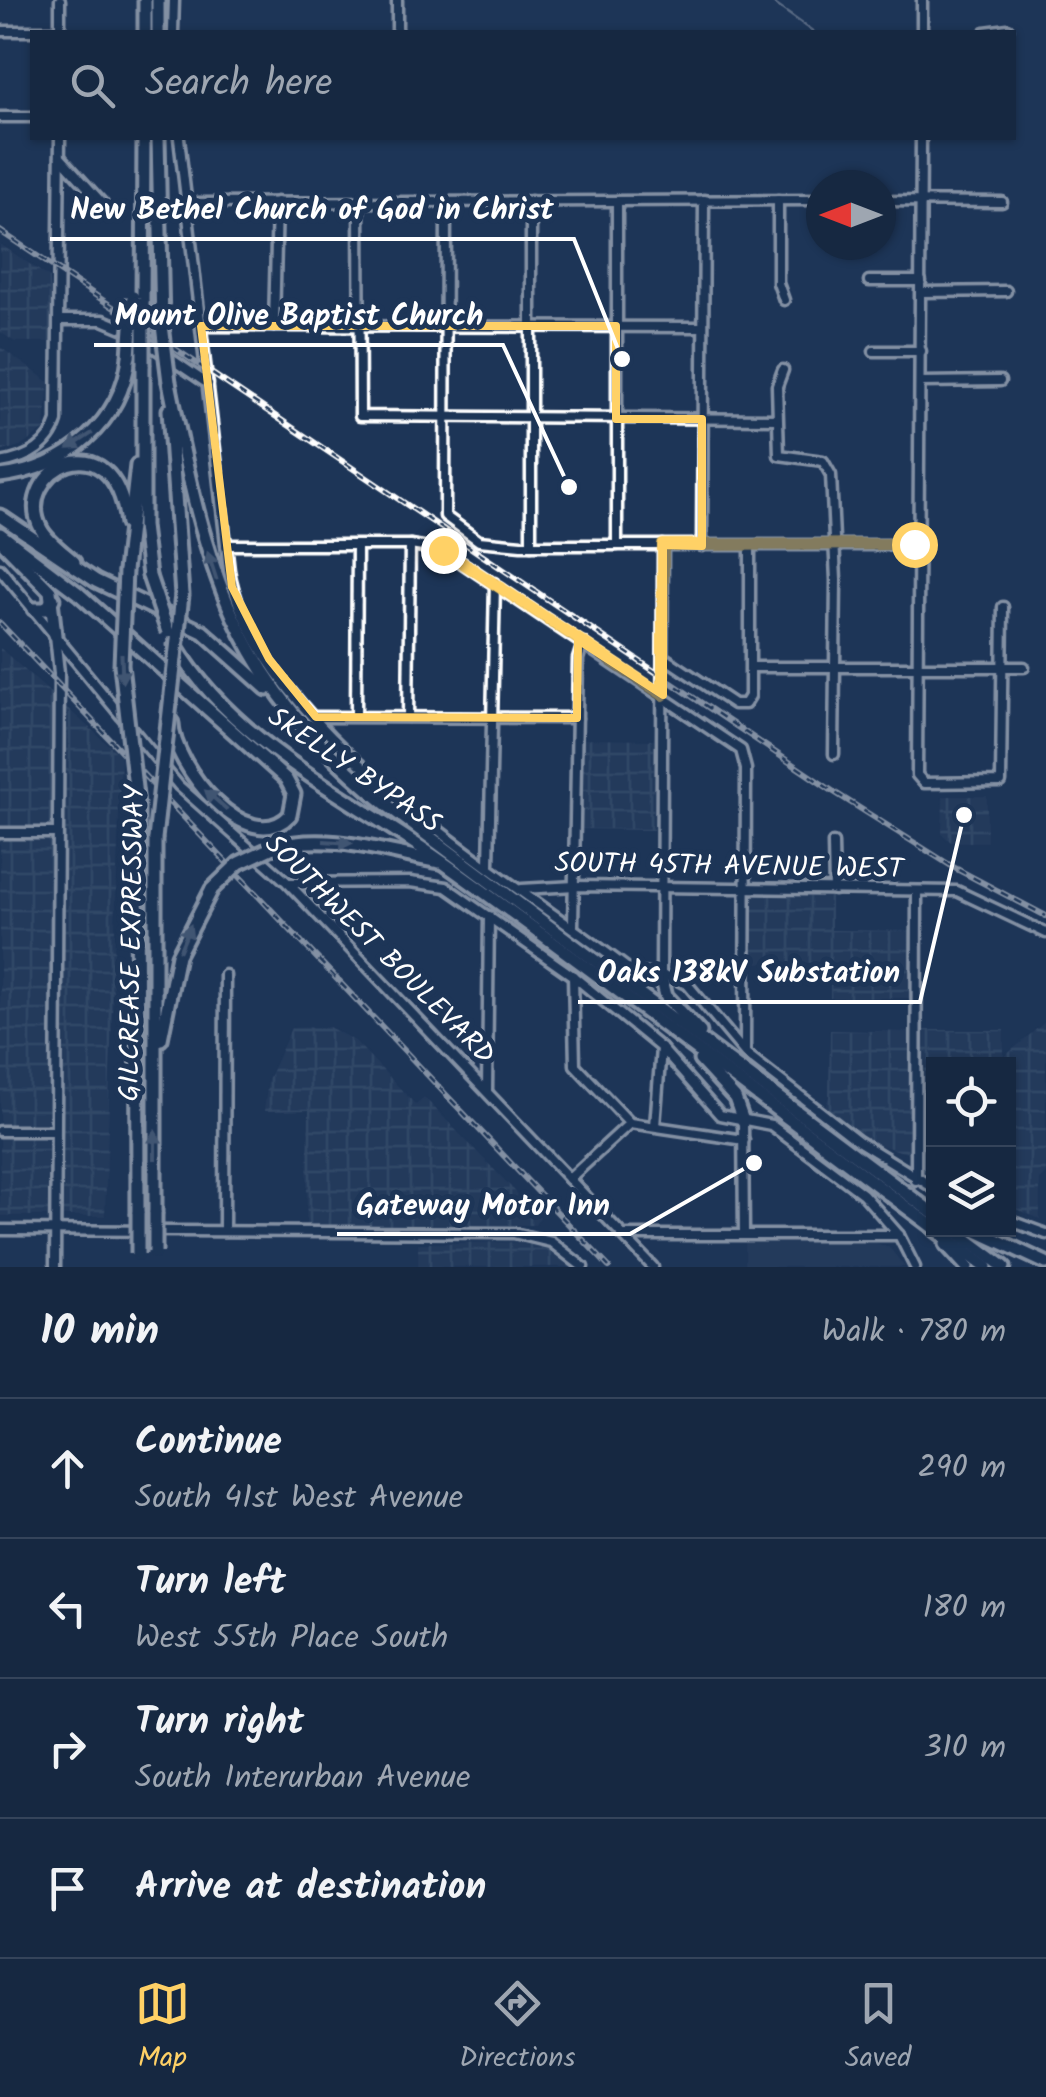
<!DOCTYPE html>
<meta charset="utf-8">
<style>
body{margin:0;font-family:Kalam,sans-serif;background:#23344c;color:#f1f3f6}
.controls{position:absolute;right:30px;bottom:30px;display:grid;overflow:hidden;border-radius:0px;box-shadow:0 2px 8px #0004}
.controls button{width:90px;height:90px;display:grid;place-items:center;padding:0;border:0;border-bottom:2px solid #35445a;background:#162841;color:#f1f3f6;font:50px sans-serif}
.compass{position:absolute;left:806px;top:170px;width:90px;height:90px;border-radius:50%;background:#162841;box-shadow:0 2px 8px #0004;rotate:270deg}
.stop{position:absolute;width:30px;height:30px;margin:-22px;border:8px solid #ffd166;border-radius:50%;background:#fff}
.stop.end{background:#ffd166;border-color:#fff;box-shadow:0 2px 10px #0008}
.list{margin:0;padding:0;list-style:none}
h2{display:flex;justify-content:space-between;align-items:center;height:130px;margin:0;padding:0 40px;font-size:42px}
h2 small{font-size:32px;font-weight:400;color:#9ea6b1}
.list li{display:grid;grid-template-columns:65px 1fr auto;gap:30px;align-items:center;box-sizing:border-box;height:140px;padding:0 40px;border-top:2px solid #35445a}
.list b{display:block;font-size:38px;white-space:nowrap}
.list p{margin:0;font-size:32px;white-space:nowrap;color:#9ea6b1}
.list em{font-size:32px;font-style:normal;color:#9ea6b1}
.icon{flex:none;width:55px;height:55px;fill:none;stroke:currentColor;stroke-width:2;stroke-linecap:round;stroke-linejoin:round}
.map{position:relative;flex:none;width:1046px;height:1267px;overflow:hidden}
.search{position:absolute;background:#162841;box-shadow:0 2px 8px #0004;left:30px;right:30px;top:30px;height:110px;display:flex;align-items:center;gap:25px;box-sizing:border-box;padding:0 35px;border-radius:0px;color:#9ea6b1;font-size:38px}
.sheet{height:690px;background:#162841}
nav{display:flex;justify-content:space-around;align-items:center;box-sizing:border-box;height:140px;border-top:2px solid #35445a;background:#162841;font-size:28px;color:#9ea6b1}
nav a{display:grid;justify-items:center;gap:5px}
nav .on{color:#ffd166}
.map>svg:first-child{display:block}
</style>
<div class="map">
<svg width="1046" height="1267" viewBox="0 0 1046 1267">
<defs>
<pattern id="industrial-grid" width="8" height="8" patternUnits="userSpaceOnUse" patternTransform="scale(2.5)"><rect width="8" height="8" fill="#2a4161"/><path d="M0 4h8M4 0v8" fill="none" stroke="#4a5e79"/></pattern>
</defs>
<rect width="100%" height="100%" fill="#1d3557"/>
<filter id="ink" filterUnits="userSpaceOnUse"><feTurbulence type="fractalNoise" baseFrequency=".01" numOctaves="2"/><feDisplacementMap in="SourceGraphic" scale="20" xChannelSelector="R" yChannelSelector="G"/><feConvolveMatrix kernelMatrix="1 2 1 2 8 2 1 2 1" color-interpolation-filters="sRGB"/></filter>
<g filter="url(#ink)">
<path fill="#2a4161" d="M745,1241L873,1242L889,1247L905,1267H745Z"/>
<g fill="url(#industrial-grid)">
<path d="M0,244L50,278V342H15L0,332Z"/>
<path d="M0,347L49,382L45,429L23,445L0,452Z"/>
<path d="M0,648L121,756L105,1216H0Z"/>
<path d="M582,739L654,740L653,830L580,829Z"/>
<path d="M943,796H987V842H951L942,834Z"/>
<path d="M752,896L831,897V930L911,931V998H830V963H751Z"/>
<path d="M1046,1021V1173L1040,1180V1219L1009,1206L1008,1064H934L933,1176L922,1172L923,1030H1004V1057Z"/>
<path d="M329,1027L355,1041L416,1105L424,1097L540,1217L535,1225L306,1226L309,1110L264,1111L268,1080L291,1028Z"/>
<path d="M830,1030L909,1032L910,1154L873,1143L825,1107L829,1097Z"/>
<path d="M527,1242L550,1249L575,1267H418V1243Z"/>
</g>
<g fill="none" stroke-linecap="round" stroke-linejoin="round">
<path stroke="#a0aab8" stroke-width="2.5" d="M769,0L814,32"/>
<g stroke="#fff" stroke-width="15">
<g id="minor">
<path d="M397,0V32"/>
<path d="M0,31H60"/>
<path d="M60,32V0"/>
<path d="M173,32L174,0"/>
<path d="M922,32V0"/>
<path d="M985,32L1008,29"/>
<path d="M0,117H32"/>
<path d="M179,138L229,570C258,730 510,878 632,972L671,977L688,985L745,1053L858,1141L934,1188"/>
<path d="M921,138L917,775L924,783L1001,782L1003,607"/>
<path d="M60,157L103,204"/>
<path d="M778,200V283L784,300"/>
<path d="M617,201V545"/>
<path d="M881,201L1002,202"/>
<path d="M359,202L360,416L777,419"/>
<path d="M188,203L821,200"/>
<path d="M446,203L445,516L479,541L521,545H919"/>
<path d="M869,281H921"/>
<path d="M921,292L1006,291"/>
<path d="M59,320H103L132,332"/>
<path d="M201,326L702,327"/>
<path d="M274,326L277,202"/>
<path d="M143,340L208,384"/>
<path d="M874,351H921"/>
<path d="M783,370L777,386L779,455L823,461L831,475L836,580L834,754"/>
<path d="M921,382L1000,381"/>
<path d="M0,463C26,459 49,447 57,421L60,138"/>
<path d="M226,545H410L443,550L741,750L746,769L745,1052"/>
<path d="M531,545V201"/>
<path d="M702,546L704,200"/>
<path d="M0,569L179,786L288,883L653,1267"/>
<path d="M665,658L734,704H745L750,696V548"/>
<path d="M751,667H1024"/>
<path d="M356,716L357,546"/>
<path d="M316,717L577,718"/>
<path d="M408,717L410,545"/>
<path d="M0,833H57"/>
<path d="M833,843L834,890"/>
<path d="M489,866L495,583"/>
<path d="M288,883L410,882L446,887L573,976L661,1048L720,1115L771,1125L863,1194L899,1235L915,1267"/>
<path d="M522,889L575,886L957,891L1046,933"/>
<path d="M573,926L578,659L583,643"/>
<path d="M573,976L575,1065L630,1123L744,1140"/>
<path d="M661,976L663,545"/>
<path d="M487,1091L489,916"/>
<path d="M743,1121L744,1234"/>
<path d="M655,1126L661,1048"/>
<path d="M0,1131H55"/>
<path d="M569,1179L630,1123"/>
<path d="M916,1180L917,892"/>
<path d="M1008,1220L1046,1234"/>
<path d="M0,1230L514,1233L551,1242L583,1267"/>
<path d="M224,1231L225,975"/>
<path d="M623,1235H899"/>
<path d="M55,1267L59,673L55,635"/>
</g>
</g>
<g stroke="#fff" stroke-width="19">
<g id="highway">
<path d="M145,32V0"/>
<path d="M158,32V0"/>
<path d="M158,138L162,325"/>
<path d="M143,302L144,138"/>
<path d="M143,365V526L149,576"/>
<path d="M169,382C207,572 230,677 387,805L934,1214"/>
<path d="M169,410L182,595"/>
<path d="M0,476C65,469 122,422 129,357"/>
<path d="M0,516L96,581L203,632L267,689"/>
<path d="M0,534L79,594L286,779L294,794L290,815C248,860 172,765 172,723"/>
<path d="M3,543L50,591L55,635"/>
<path d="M74,562C63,552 48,542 41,529C11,472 114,414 127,524"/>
<path d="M125,571L137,465"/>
<path d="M34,609H46L53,599"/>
<path d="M175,645C236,747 354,798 448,866C612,984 772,1107 934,1228"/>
<path d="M137,805L138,1213"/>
<path d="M273,847C331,832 383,852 440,862"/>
<path d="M661,976L666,996L700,1032"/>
<path d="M161,1039L178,955L212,889"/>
<path d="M700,1060L735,1098L743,1121"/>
<path d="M155,1213V839"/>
<path d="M936,1230L986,1267"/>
<path d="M954,1230L1004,1267"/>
<path d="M975,1230L1046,1263"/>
<path d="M946,1244L967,1267"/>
</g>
</g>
<use href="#minor" stroke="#1d3557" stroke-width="8"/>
<use href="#highway" stroke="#1d3557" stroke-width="11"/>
<g stroke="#fff" stroke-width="6">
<g id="rail">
<path d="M0,231L834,792L953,867L1046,916"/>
<path d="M0,623L609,1267"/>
</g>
</g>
<use href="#rail" stroke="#1d3557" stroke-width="2.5" stroke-dasharray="8" stroke-linecap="butt"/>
<g stroke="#fff" stroke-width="19" stroke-linecap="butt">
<g id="highway-bridge">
<path d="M162,325L169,382"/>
<path d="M129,357L133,297"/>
<path d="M143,365V302"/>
<path d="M125,571L121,665L137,805"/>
<path d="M149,576L168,632"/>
<path d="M155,839L182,595"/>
<path d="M212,889L239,863L273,847"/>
<path d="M155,1252V1213"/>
<path d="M138,1254V1213"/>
</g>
</g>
<use href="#highway-bridge" stroke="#1d3557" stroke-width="11"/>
</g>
<defs><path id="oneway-solid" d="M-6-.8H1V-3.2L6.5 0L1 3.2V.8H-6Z" transform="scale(2.5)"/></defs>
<g fill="#6c7c92">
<use href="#oneway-solid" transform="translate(80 441) rotate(147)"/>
<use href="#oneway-solid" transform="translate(212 566) rotate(-108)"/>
<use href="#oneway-solid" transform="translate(122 668) rotate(88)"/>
<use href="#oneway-solid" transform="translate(216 800) rotate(-139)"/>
<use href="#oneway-solid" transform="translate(338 842) rotate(4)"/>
<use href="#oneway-solid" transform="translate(185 938) rotate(-67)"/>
<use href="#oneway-solid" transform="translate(155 1145) rotate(-90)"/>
</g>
</g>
<g fill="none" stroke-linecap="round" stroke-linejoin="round" filter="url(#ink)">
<path stroke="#ffd166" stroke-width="12" d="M443,550L663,695V545L914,544"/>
</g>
<path d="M0 0H1046V1267H0ZM201,326H616V419H702V546L663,545V695L578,640L577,718L316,717L269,659L232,587Z" fill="#1d3557" fill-opacity=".55" fill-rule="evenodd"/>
<path fill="none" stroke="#ffd166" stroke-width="8" stroke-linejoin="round" d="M201,326H616V419H702V546L663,545V695L578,640L577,718L316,717L269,659L232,587Z"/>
<g text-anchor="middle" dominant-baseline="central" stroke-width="10" stroke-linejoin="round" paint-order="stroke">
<g font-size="28" fill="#fff" stroke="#1d3557">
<text transform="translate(354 771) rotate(34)">SKELLY BYPASS</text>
<text transform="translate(729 867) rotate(1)">SOUTH 45TH AVENUE WEST</text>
<text transform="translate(133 943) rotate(-89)">GILCREASE EXPRESSWAY</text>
<text transform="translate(379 950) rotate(45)">SOUTHWEST BOULEVARD</text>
</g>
</g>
<path fill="none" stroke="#fff" stroke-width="4" d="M622 359L574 239H50M569 487L503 345H94M964 815L920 1002H578M754 1163L630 1234H337"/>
<g fill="#fff" stroke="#1d3557" stroke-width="4">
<circle cx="622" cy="359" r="10"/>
<circle cx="569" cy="487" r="10"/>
<circle cx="964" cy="815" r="10"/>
<circle cx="754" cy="1163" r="10"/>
</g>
<g font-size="30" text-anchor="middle" font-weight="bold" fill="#fff" stroke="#1d3557" stroke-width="10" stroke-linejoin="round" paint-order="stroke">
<text x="312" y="219">New Bethel Church of God in Christ</text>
<text x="299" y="325">Mount Olive Baptist Church</text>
<text x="749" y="982">Oaks 138kV Substation</text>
<text x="483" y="1215">Gateway Motor Inn</text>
</g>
</svg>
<div class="controls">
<button><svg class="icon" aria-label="locate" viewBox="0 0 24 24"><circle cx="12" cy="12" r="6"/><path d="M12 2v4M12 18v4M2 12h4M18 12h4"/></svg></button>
<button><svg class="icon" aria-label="layers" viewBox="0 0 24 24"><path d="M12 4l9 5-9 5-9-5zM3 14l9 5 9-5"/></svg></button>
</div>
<svg class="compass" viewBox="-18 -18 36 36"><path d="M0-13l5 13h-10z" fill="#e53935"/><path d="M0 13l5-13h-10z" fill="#9ea6b1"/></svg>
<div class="stop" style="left:914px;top:544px"></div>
<div class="stop end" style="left:443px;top:550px"></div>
<div class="search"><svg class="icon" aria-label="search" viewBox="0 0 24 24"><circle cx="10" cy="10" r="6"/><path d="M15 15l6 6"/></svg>Search here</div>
</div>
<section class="sheet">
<h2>10 min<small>Walk · 780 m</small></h2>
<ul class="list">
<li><svg class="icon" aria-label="ahead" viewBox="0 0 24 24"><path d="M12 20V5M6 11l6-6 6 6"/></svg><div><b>Continue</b><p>South 41st West Avenue</p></div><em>290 m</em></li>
<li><svg class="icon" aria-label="left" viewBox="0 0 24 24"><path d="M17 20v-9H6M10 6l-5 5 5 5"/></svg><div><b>Turn left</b><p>West 55th Place South</p></div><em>180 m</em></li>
<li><svg class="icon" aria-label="right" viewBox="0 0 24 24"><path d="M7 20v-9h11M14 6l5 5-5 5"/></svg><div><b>Turn right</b><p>South Interurban Avenue</p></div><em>310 m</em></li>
<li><svg class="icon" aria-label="arrive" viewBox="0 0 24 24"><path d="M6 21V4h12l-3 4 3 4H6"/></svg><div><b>Arrive at destination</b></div></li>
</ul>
</section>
<nav>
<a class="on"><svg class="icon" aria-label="map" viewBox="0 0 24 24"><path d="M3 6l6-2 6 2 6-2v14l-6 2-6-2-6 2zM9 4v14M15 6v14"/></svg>Map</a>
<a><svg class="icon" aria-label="directions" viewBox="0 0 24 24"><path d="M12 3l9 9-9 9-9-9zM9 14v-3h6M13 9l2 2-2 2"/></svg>Directions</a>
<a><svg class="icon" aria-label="saved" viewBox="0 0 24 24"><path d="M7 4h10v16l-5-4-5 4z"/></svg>Saved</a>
</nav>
